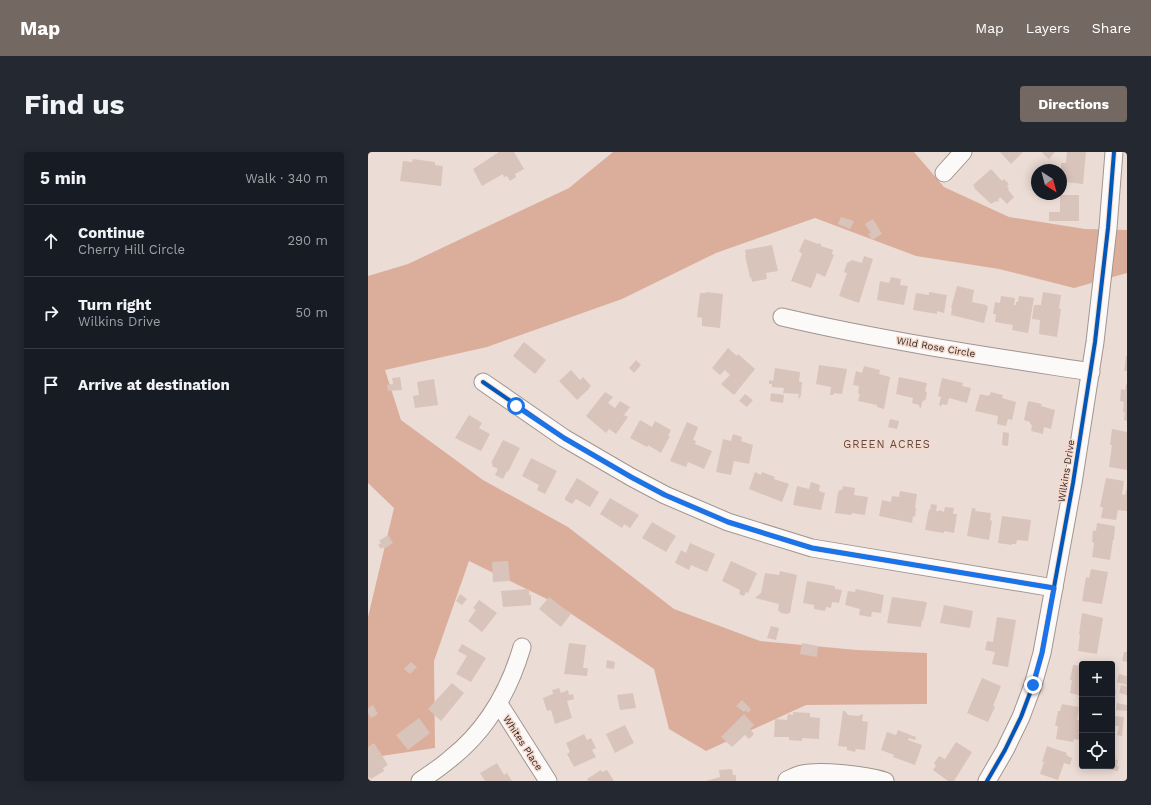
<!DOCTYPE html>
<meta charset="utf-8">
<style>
body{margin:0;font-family:"Work Sans",sans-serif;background:#242831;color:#f1f3f6}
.controls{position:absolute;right:12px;bottom:12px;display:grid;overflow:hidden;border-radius:4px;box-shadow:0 2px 10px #0003}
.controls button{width:36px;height:36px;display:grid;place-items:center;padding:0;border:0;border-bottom:1px solid #363941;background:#171b24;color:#f1f3f6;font:20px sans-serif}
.compass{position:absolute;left:663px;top:12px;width:36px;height:36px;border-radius:50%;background:#171b24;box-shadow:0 2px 10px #0003;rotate:144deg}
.stop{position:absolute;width:12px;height:12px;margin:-9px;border:3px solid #1a73e8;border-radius:50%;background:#fff}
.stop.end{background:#1a73e8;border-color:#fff;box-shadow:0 1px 4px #0008}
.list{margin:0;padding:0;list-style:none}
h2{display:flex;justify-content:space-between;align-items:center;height:52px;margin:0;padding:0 16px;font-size:17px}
h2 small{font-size:13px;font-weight:400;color:#9ea1a6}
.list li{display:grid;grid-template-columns:26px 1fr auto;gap:12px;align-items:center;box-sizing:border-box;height:72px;padding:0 16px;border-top:1px solid #363941}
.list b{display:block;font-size:15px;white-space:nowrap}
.list p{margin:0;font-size:13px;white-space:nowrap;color:#9ea1a6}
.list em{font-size:13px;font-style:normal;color:#9ea1a6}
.icon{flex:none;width:22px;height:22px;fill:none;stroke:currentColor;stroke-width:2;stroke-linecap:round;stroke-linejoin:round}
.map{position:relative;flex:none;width:759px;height:629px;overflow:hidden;border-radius:4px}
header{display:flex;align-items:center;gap:24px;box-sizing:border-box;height:56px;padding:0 20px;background:#746863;color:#fff}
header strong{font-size:19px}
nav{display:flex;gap:22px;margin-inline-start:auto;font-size:14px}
.intro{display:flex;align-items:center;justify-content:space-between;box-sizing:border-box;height:96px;padding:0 24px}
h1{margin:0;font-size:28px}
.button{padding:10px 18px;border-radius:4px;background:#746863;color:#fff;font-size:14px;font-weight:700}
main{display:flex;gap:24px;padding:0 24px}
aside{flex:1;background:#171b24;border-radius:4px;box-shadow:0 2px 10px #0003}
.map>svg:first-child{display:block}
</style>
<header>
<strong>Map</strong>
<nav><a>Map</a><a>Layers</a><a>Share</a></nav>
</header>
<div class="intro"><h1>Find us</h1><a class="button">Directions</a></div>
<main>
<aside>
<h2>5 min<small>Walk · 340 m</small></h2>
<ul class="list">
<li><svg class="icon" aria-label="ahead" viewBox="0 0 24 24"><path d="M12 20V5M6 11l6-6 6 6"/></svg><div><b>Continue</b><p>Cherry Hill Circle</p></div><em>290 m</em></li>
<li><svg class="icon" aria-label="right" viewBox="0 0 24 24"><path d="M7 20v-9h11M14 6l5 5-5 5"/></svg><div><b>Turn right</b><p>Wilkins Drive</p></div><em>50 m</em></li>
<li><svg class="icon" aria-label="arrive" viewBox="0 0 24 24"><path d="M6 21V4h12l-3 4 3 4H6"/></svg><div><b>Arrive at destination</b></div></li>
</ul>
</aside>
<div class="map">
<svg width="759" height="629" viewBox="0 0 759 629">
<rect width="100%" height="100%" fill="#ecdcd6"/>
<path fill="#dbae9c" d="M245,0H546L576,35L641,65L717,77L759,78V121L706,136L631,117L548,104L447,66L348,101L254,147L119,195L17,218L33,268L115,328L200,375L306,457L392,489L489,498L559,501V552L438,553L338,599L301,577L286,517L187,451L101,409L66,509L67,596L0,606V465L26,356L0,331V124L40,112L201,36Z"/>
<g fill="#d9c4bb">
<path d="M131,0H146L156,17L147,22L148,25L142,29L139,24L136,25L135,22L114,34L105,17Z"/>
<path d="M632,0H655L643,12Z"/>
<path d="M675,0H687L681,7L674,1Z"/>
<path d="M699,0H718L715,32L696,30V28H693V11H698Z"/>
<path d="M45,7L67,10V13L75,14L73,34L32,29L35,9L44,10Z"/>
<path d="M623,17L634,29L636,27L641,32L639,34L641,37L640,38L646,45L639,52L632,45L630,48L631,49L629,50L628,49L623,52L606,36H607L605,33Z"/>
<path d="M692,43H711V69H681V60H692Z"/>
<path d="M473,65L486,69L482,77L470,72Z"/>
<path d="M505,67L514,82L504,88L500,82L503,81L497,72Z"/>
<path d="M437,87L450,92V91L453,92V94L465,98L464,102L466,103L457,125L449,121L443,136L423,129L434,102L431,99L436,88Z"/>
<path d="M404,93L410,119L398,121L399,127L384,130L383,125L382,126L377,103H378L377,98Z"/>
<path d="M496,104L505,107L491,151L471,144L479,121L476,120L479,111L484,108L494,111Z"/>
<path d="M523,125L533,127L532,133L540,134L536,153L509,148L512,129L521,131Z"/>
<path d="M589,134L606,138L604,150L618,153L620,155L616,171L583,163L584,156H583Z"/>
<path d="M338,140L355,142L352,176L334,174V166L329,165L332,141H338Z"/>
<path d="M561,140L579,143L576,161L569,159V162L545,158L548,141L561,143Z"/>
<path d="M675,140L693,143L691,157H693L689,185L671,182L672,168L664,167L666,153H673Z"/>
<path d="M633,144L647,146L646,153H648V150H650L651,144L666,146L660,181L644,178L645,173L627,170L628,162H625L627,150L632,151Z"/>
<path d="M156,190L178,208L167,222L145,204Z"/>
<path d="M360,196L369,204L370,202L387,217L366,243L353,232L362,223L357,218L352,223L344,216Z"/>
<path d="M758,204H759V219H756Z"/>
<path d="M268,208L273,213L266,221L261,216Z"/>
<path d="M451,213L479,217L474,242L466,241L465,243H462L463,235L448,232Z"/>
<path d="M496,214L512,218L511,222L522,225L516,257L509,255V253L490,249L492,242H490L491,234L485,233L488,219L494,221Z"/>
<path d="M407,216L432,220L431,230H434L433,244L430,247L431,242L415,241L416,236L404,235V232H401V228L405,229Z"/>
<path d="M203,218L212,228L215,225L223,234L221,236V237L209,248L191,229Z"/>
<path d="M32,225L34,238L20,239L19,233L25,232L24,226Z"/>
<path d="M531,225L559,231L557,239L559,240L558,247L554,250L553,256L551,255V253L544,251L545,246L528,242Z"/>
<path d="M574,226L595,231L594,234L603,236L599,251L581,246L579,253L574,252V254L571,253L573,245L570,244Z"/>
<path d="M66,227L70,253L47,256L45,244L51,243L49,230Z"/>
<path d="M758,232H759V269L756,268L757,260H755L756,250L752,249L753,237L757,238Z"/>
<path d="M237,240L245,245L240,251L247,256L252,249L262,255L256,263L260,265L248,282L241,277L238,281L218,264Z"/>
<path d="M623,240L635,243L634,246L648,250L644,268L640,267L638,274L629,272L630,264L607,259L612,242L620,244V243H622Z"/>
<path d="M403,241L416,243L415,251L402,249Z"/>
<path d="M377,242L385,248L379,255L371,249Z"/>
<path d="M660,249L674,252L673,254L687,258L683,277L676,275L675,282L663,279L664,273L662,272V270L656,268Z"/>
<path d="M101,263L114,271L111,276L122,282L113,299L87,286Z"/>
<path d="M522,267L531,269L529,277L520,275Z"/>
<path d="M272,268L284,275L287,269L303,278L300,284H302L293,301L280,293L279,295L262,286Z"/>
<path d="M319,270L330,275L325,288L328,289L327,292L344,299L336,317L320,310L318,315L302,309Z"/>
<path d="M744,277L759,280V318L741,315L744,293H742Z"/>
<path d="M635,280L641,281L640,294L634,293Z"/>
<path d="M365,282L374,285L373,289L385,293L381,312L366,309L363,323L348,320L355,287L363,289Z"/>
<path d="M135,288L152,296L140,320L139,319L135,327L127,323L130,317L124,314L125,312L123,311Z"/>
<path d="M163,306L189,319L177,342L169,338L171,333L154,324Z"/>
<path d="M387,320L393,323L394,320L407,325L406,327L421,332L414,350L381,337Z"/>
<path d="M209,326L231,340L222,355L208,347L204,352L197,348V346Z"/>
<path d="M738,326L756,329L754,342L757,343L759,336V359L750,358L748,368L733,366L735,355H732Z"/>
<path d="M443,330L452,333L451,339L457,341L453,358L425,353L429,334L441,337Z"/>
<path d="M475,334L487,336L486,343L500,345L497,363L484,361L483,363L467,361L470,340L472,338H474Z"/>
<path d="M532,339L549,342L547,356H548L547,365L545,364L544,371L511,364L514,348L523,350L524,344L531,345Z"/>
<path d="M242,346L271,363L262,376L256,372L254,376L232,362Z"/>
<path d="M563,352L569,353L568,359H571V358L576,360L577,355L586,356L585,362H589L586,381L576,379V381L557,378L561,357L562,358Z"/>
<path d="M604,356L608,357L607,359L623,361L622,368L624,369L621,388L599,384Z"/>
<path d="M634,364L663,368L660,389L649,388L648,392H644V393L630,391Z"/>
<path d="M284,370L308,384L298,400L274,386Z"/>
<path d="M729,371L747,374L746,388H745L742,408L724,405L726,391L724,390L725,378L728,379Z"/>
<path d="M20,383L25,391L16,397L15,395L13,397L10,393L13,391L11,389Z"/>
<path d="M322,391L347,402L339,420L323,413L321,418L307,411L313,398L318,401Z"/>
<path d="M140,409L142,429L125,430L124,410Z"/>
<path d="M363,409L389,421L380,441L378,440L376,444L371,442L372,438L354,429Z"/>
<path d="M723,417L740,420L734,452L714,449L718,425L721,426Z"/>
<path d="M412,419L429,423L422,461H420V462L412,461L413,460L410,459L411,452L387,446L393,441L397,421L411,423Z"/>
<path d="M439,429L467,434V437L474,438L471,451L464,450L463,456L458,455L457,459L446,457V453L435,451Z"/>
<path d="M161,437V443H163V453L135,455L133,439Z"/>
<path d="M488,437L516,443L513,461L504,460L503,465L491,463L492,457L477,453L480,439L487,440Z"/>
<path d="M92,442L99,447L94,453L88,449Z"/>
<path d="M181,445L203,462L193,475L171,457Z"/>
<path d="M524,445L559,450L555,469L554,468L553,475L519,471Z"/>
<path d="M111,448L129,461L114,480L100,469L108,458L105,456Z"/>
<path d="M576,453L605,459L602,476L572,471Z"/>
<path d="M714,461L735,466L729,502L710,499L712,483L711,482Z"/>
<path d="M629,465L648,468L640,515L624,512L627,500L617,498L619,489L625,490Z"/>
<path d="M403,474L411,476L408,488L399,486Z"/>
<path d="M201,491L218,493L215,516H220L219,524L196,522Z"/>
<path d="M434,491L450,494L449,505L432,502Z"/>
<path d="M94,492L118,506L103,530L88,522L99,504L90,499Z"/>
<path d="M756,500H759V510L754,509Z"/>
<path d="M239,508L247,510L246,517L238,516Z"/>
<path d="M43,510L49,515L42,522L36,517Z"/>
<path d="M705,513L714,514V544L702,541L704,528H702Z"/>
<path d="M751,522L759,524V533L749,530Z"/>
<path d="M614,526L633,534L625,554L627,555L620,570L599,561Z"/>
<path d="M84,531L96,541L73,569L60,557Z"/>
<path d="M753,533L759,534V543L751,541Z"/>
<path d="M191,536L193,541L200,538L201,543L205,542L206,547L199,549L204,566L187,572L183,558L179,559L175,546L185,542L184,538Z"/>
<path d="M744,537L748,538L746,550L744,549Z"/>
<path d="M265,541L268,556L252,558L249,543Z"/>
<path d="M374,548L383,557L380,561L378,558L376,560L368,554Z"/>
<path d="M749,551L759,553V559L748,558Z"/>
<path d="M694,552L711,555L709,568L714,569L712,588L706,587L705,590L688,587L690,574H687L690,559H692Z"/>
<path d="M5,553L10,562L3,566L0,561V556Z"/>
<path d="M475,559H477L480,563L490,564L495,562L494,569L500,570L497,598L488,597L487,600L479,598V595L470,594Z"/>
<path d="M425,560L442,561V565L452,566L451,587L434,586V589L421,588V585H406L407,567L419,568L420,562L425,563Z"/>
<path d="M376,562L386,573L382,577L386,582L381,587L377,583L364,595L353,585Z"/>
<path d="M746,564L756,565L754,584L749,583L751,574H745Z"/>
<path d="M51,566L62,581L40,598L28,583Z"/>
<path d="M257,573L266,591L247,601L238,582Z"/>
<path d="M530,578L548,585L547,588L541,586L540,588L554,593L547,613L525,605L526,603L513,598L519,580L528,583Z"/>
<path d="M216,582L219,588L223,586L228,596L224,598L228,605L206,615L199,602L202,600L198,591Z"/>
<path d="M588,590L604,600L586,629H580L565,618L568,614L566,611L571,604L577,607Z"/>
<path d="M6,591L20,613L15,616L16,619L3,627L1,625H0V595Z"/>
<path d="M679,594L699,601L698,603L704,606L702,613L696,611L690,628L672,622L676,610H674Z"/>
<path d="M744,607L750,608L749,614H751L750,619L738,617L739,614H744Z"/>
<path d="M129,611L136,623L139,621L144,629H117L112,621Z"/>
<path d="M364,617L365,623H368V629H338L352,625L351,618Z"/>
<path d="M233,618L234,620L239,618L246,629H220L219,627Z"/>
</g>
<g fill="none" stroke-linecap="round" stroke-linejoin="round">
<g stroke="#a19590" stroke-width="19">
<g id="minor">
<path d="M576,21L595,0"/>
<path d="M414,165C516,189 620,204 723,220"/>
<path d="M115,230L196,286L263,325L297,343L360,370L444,396L686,436"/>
<path d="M131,552L180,629"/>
<path d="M419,628C424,626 429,623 434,622C453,618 498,623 517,629"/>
<path d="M52,629C62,622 73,615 82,607C119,578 141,539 154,495"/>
<path d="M619,629L637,598L653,565L665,533L674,501L705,331L727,190L740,76L746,0"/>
</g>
</g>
<use href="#minor" stroke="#fcfaf9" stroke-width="17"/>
<g stroke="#f5d9cd" stroke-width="6">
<g id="cycleway">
<path d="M115,230L196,286L263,325L297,343L360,370L444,396L686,436"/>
<path d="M619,629L637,598L653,565L665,533L674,501L705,331L727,190L740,76L746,0"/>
</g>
</g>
<use href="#cycleway" stroke="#0057b8" stroke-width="4"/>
</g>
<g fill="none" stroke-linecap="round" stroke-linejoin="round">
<path stroke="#1a73e8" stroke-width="5" d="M148,254L196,286L263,325L297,343L360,370L444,396L686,436L674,501L665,533"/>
</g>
<g text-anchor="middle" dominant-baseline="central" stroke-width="3" stroke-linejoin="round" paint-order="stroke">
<g font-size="10" fill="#342925" stroke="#f5d9cd">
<text transform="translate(568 195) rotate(10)">Wild Rose Circle</text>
<text transform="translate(698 319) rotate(-81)">Wilkins Drive</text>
<text transform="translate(155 591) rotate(57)">Whites Place</text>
</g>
<g font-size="11" letter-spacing="1" fill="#5f483e" stroke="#f5d9cd">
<text x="519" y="292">GREEN ACRES</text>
</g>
</g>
</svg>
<div class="controls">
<button>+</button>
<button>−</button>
<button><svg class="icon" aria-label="locate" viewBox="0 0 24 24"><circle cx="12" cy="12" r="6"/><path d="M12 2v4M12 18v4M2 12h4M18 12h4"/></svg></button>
</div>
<svg class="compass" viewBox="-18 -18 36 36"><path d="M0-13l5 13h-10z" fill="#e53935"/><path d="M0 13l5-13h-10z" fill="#9ea1a6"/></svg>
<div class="stop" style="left:148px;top:254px"></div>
<div class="stop end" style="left:665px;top:533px"></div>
</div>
</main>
